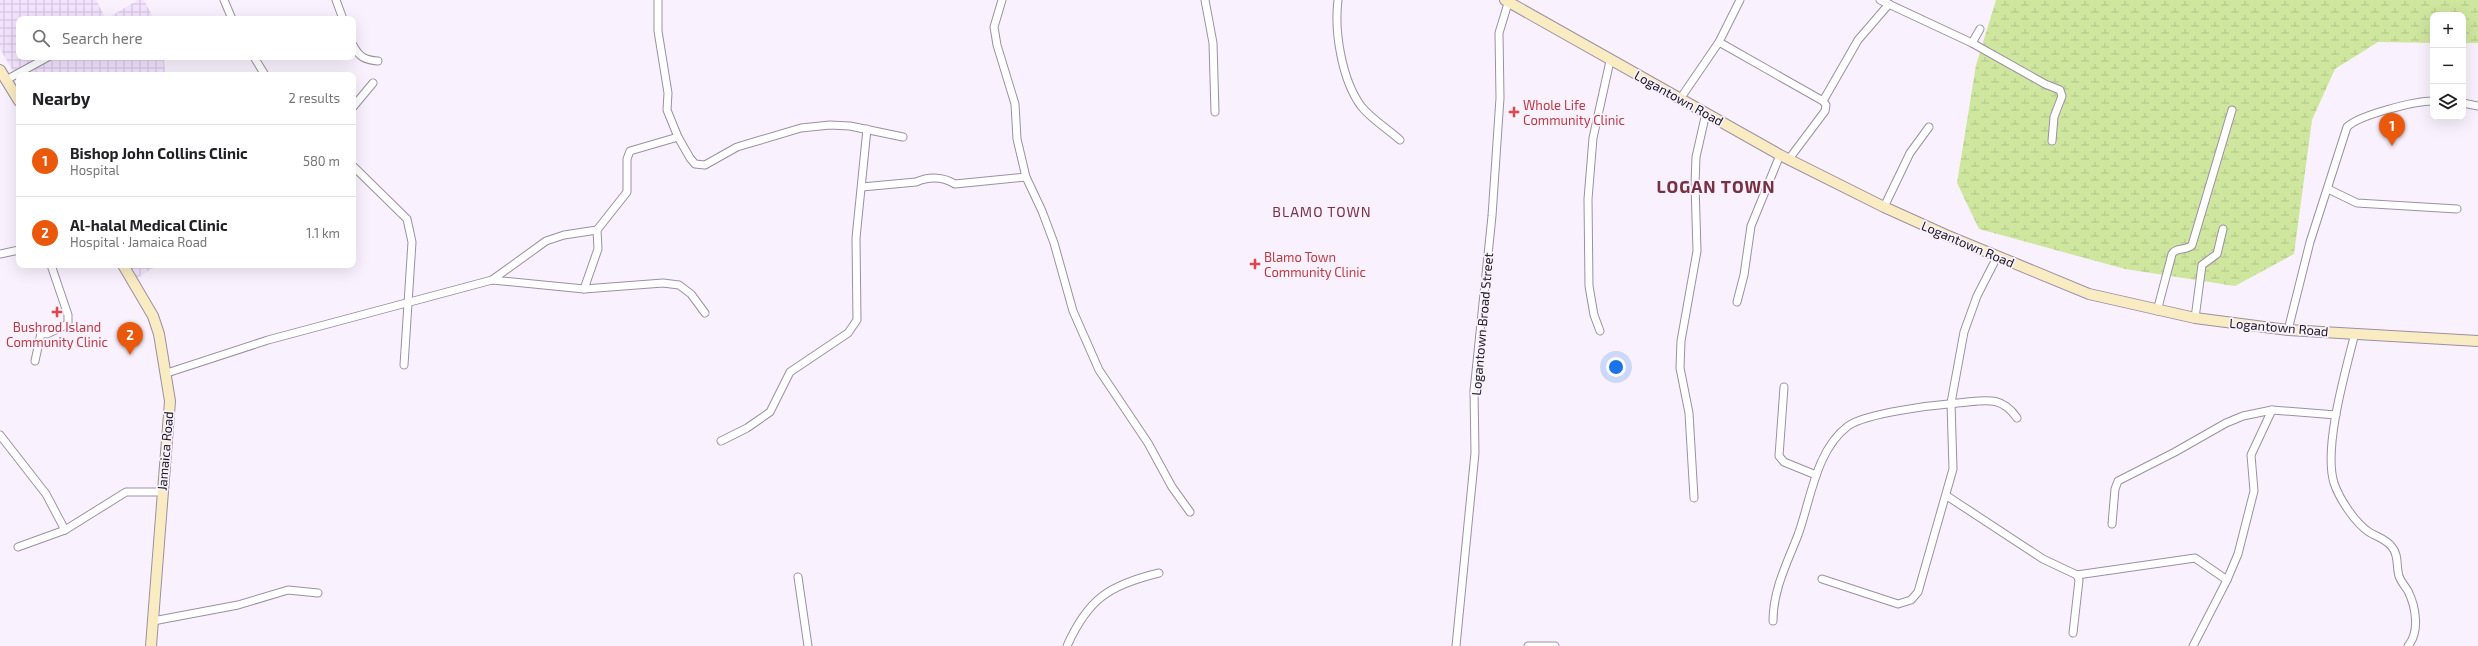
<!DOCTYPE html>
<meta charset="utf-8">
<style>
body{margin:0;font-family:"Exo 2",sans-serif;background:#f2f2f2;color:#202124}
.controls{position:absolute;right:12px;top:12px;display:grid;overflow:hidden;border-radius:8px;box-shadow:0 4px 16px #0002}
.controls button{width:36px;height:36px;display:grid;place-items:center;padding:0;border:0;border-bottom:1px solid #e0e0e0;background:#fff;color:#202124;font:20px sans-serif}
.you{position:absolute;left:1616px;top:367px;width:14px;height:14px;margin:-10px;border:3px solid #fff;border-radius:50%;background:#1a73e8;box-shadow:0 0 0 6px #1a73e833}
.badge{display:grid;place-items:center;width:26px;height:26px;border-radius:50%;background:#ea580c;color:#fff;font-size:13px;font-weight:700}
.pin{position:absolute;translate:-50% -33px;filter:drop-shadow(0 1px 2px #0008)}
.pin::after{content:'';position:absolute;top:21px;width:14px;height:12px;background:inherit;clip-path:polygon(0 0,100% 0,50% 100%)}
.list{margin:0;padding:0;list-style:none}
h2{display:flex;justify-content:space-between;align-items:center;height:52px;margin:0;padding:0 16px;font-size:17px}
h2 small{font-size:13px;font-weight:400;color:#757577}
.list li{display:grid;grid-template-columns:26px 1fr auto;gap:12px;align-items:center;box-sizing:border-box;height:72px;padding:0 16px;border-top:1px solid #e0e0e0}
.list b{display:block;font-size:15px;white-space:nowrap}
.list p{margin:0;font-size:13px;white-space:nowrap;color:#757577}
.list em{font-size:13px;font-style:normal;color:#757577}
.icon{flex:none;width:22px;height:22px;fill:none;stroke:currentColor;stroke-width:2;stroke-linecap:round;stroke-linejoin:round}
.map{position:relative;flex:none;width:2478px;height:646px;overflow:hidden}
.search{position:absolute;background:#fff;box-shadow:0 4px 16px #0002;left:16px;top:16px;width:340px;height:44px;display:flex;align-items:center;gap:10px;box-sizing:border-box;padding:0 14px;border-radius:8px;color:#757577;font-size:15px}
.panel{position:absolute;background:#fff;box-shadow:0 4px 16px #0002;left:16px;top:72px;width:340px;height:196px;border-radius:8px}
.map>svg:first-child{display:block}
</style>
<div class="map">
<svg width="2478" height="646" viewBox="0 0 2478 646">
<defs>
<pattern id="industrial-grid" width="8" height="8" patternUnits="userSpaceOnUse"><rect width="8" height="8" fill="#f3e3fe"/><path d="M0 4h8M4 0v8" fill="none" stroke="#d0c2d9"/></pattern>
<pattern id="wetland-marsh" width="20" height="14" patternUnits="userSpaceOnUse"><rect width="20" height="14" fill="#cfe69f"/><path d="M1 5h8M5 5V1M11 12h8M15 12V8" fill="none" stroke="#b1c588"/></pattern>
</defs>
<rect width="100%" height="100%" fill="#f9f2fe"/>
<g fill="url(#industrial-grid)">
<path d="M0,0H96L106,19H19V57H164L165,75H19V81L0,49Z"/>
<path d="M138,0H144L154,19H106Z"/>
<path d="M127,265H158L135,279Z"/>
</g>
<path fill="url(#wetland-marsh)" d="M1996,0H2478V43H2463V15H2433V43L2378,42L2335,69L2312,120L2294,254L2235,286L2125,269L1979,229L1957,183L1976,65Z"/>
<g fill="none" stroke-linecap="round" stroke-linejoin="round">
<g stroke="#9b90a3" stroke-width="9">
<g id="street">
<path d="M224,0L232,19"/>
<path d="M336,0L343,19"/>
<path d="M658,0V31L668,93L667,110L678,137L690,158L695,164L705,165L737,147L801,128L830,125L850,126L903,137"/>
<path d="M1002,0L994,27L997,45L1015,104L1017,139L1026,177L1042,211L1054,243L1073,311L1099,370L1148,443L1172,487L1190,512"/>
<path d="M1205,0L1213,43L1215,112"/>
<path d="M1338,0C1334,32 1342,80 1361,106C1371,119 1388,129 1400,140"/>
<path d="M1880,0L1972,43L2045,84L2060,90L2062,96L2054,117L2052,141"/>
<path d="M1719,42L1823,101L1826,105L1825,111L1789,159"/>
<path d="M1972,43L1980,29"/>
<path d="M353,45C359,57 365,60 378,61"/>
<path d="M254,57L265,75"/>
<path d="M6,80L48,57"/>
<path d="M1680,99L1719,42L1740,0"/>
<path d="M1823,101L1858,40L1889,4"/>
<path d="M2463,103L2478,106"/>
<path d="M353,107L373,83"/>
<path d="M353,166L407,219L412,242L404,365"/>
<path d="M862,187L916,182C930,176 943,177 955,184L1026,177"/>
<path d="M2328,189L2357,203L2457,209"/>
<path d="M1884,207L1910,153L1929,127"/>
<path d="M0,254L19,250"/>
<path d="M492,280L546,241L564,235L597,230"/>
<path d="M584,289L598,249L597,230L627,192V159L630,151L678,137"/>
<path d="M1737,302L1744,275L1751,226L1780,155"/>
<path d="M2157,311L2172,254C2176,247 2186,251 2192,245L2232,110"/>
<path d="M2195,318L2202,265L2217,254L2223,229"/>
<path d="M2288,330L2310,242L2347,127C2359,115 2415,101 2433,101"/>
<path d="M1600,331L1594,315L1589,286L1588,199L1593,138L1610,61"/>
<path d="M2355,333C2346,370 2323,447 2334,483C2339,498 2355,523 2369,532C2377,537 2386,539 2392,547C2399,555 2396,566 2399,576C2401,582 2405,586 2408,591C2416,607 2420,632 2408,646"/>
<path d="M35,361L41,333L47,334L68,324V315L51,265"/>
<path d="M167,373L268,340L492,280L584,289L663,283L679,285L691,294L705,313"/>
<path d="M1784,387L1779,456L1784,462L1816,475"/>
<path d="M0,435L46,494L65,530"/>
<path d="M721,441L747,428L770,412L790,372L848,333L857,320L856,238L867,129"/>
<path d="M1947,496L2043,559L2077,575L2079,580L2073,633"/>
<path d="M1694,498L1689,413L1680,368L1681,341L1697,251L1695,184L1696,157L1706,113"/>
<path d="M2112,524L2115,489L2118,481L2175,452L2226,423L2243,416L2272,410L2336,415"/>
<path d="M18,547L65,530L126,492H162"/>
<path d="M2077,575L2195,558L2227,580"/>
<path d="M798,577L808,646"/>
<path d="M1822,579L1898,604L1911,600L1918,592L1953,469L1951,403L1964,332L1977,296L1997,257"/>
<path d="M153,621L238,605L288,590L318,593"/>
<path d="M1773,621C1773,590 1787,563 1798,535C1811,499 1816,450 1848,426C1866,413 1934,405 1958,403C1983,401 2001,394 2017,418"/>
<path d="M1067,646C1088,599 1109,585 1159,573"/>
<path d="M1456,646L1475,453L1474,391L1492,216L1500,98L1499,33L1509,0"/>
<path d="M1528,646H1555"/>
<path d="M2193,646L2227,580L2238,554L2254,491L2251,455L2272,410"/>
</g>
</g>
<g stroke="#9b90a3" stroke-width="12">
<g id="secondary">
<path d="M1505,0L1780,155L1884,207L1946,235L2089,294L2195,318L2288,330L2478,341"/>
<path d="M0,70L19,101"/>
<path d="M123,265L153,316L159,334L170,401L151,646"/>
</g>
</g>
<use href="#street" stroke="#fff" stroke-width="7"/>
<use href="#secondary" stroke="#f9ebc2" stroke-width="10"/>
</g>
<g fill="#e0444e" stroke="#f9f2fe" stroke-width="1.5">
<path d="M1512 106h4v4h4v4h-4v4h-4v-4h-4v-4h4z"/>
<path d="M1253 258h4v4h4v4h-4v4h-4v-4h-4v-4h4z"/>
<path d="M55 306h4v4h4v4h-4v4h-4v-4h-4v-4h4z"/>
</g>
<g text-anchor="middle" dominant-baseline="central" stroke-width="3.5" stroke-linejoin="round" paint-order="stroke">
<g font-size="13" fill="#1a161c" stroke="#f9f2fe">
<text transform="translate(1679 98) rotate(29)">Logantown Road</text>
<text transform="translate(1968 244) rotate(23)">Logantown Road</text>
<text transform="translate(1482 324) rotate(-85)">Logantown Broad Street</text>
<text transform="translate(2279 327) rotate(5)">Logantown Road</text>
<text transform="translate(165 451) rotate(-85)">Jamaica Road</text>
</g>
<g font-size="13" fill="#be3a42" stroke="#f9f2fe" text-anchor="start">
<text x="1523" y="105">Whole Life<tspan x="1523" dy="15">Community Clinic</tspan></text>
<text x="1264" y="257">Blamo Town<tspan x="1264" dy="15">Community Clinic</tspan></text>
<text x="57" y="327" text-anchor="middle">Bushrod Island<tspan x="57" dy="15">Community Clinic</tspan></text>
</g>
<g font-size="14" letter-spacing="1" fill="#773140" stroke="#f9f2fe">
<text x="1322" y="211">BLAMO TOWN</text>
</g>
<g font-size="17" font-weight="bold" letter-spacing="1" fill="#773140" stroke="#f9f2fe">
<text x="1716" y="186">LOGAN TOWN</text>
</g>
</g>
</svg>
<div class="controls">
<button>+</button>
<button>−</button>
<button><svg class="icon" aria-label="layers" viewBox="0 0 24 24"><path d="M12 4l9 5-9 5-9-5zM3 14l9 5 9-5"/></svg></button>
</div>
<div class="you"></div>
<div class="pin badge" style="left:2392px;top:146px">1</div>
<div class="pin badge" style="left:130px;top:355px">2</div>
<div class="search"><svg class="icon" aria-label="search" viewBox="0 0 24 24"><circle cx="10" cy="10" r="6"/><path d="M15 15l6 6"/></svg>Search here</div>
<section class="panel">
<h2>Nearby<small>2 results</small></h2>
<ul class="list">
<li><span class="badge">1</span><div><b>Bishop John Collins Clinic</b><p>Hospital</p></div><em>580 m</em></li>
<li><span class="badge">2</span><div><b>Al-halal Medical Clinic</b><p>Hospital · Jamaica Road</p></div><em>1.1 km</em></li>
</ul>
</section>
</div>
